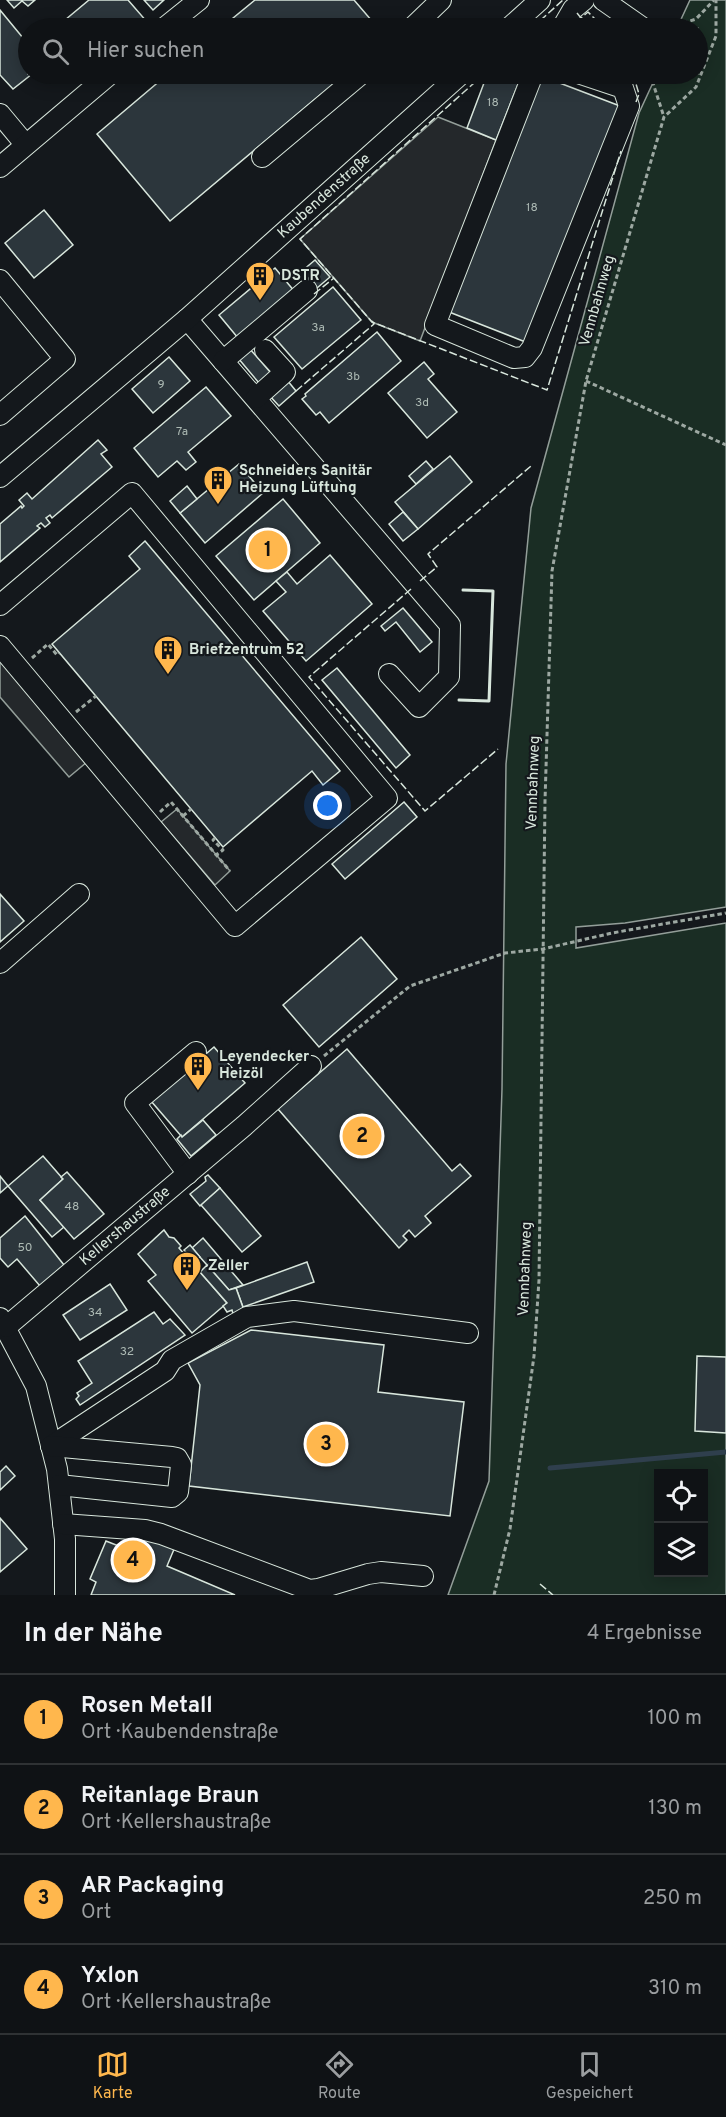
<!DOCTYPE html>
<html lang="de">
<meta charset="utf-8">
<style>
body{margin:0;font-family:Overpass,sans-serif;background:#1d2022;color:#f1f3f6}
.controls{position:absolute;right:18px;bottom:18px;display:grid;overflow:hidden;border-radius:0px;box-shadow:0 3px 15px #0003}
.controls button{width:54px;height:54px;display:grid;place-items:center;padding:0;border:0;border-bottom:2px solid #2f3234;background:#0f1215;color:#f1f3f6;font:30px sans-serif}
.you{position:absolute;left:328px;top:806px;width:21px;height:21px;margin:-15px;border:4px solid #fff;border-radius:50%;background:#1a73e8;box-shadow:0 0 0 9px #1a73e833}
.badge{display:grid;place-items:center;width:39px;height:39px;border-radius:50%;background:#ffb74d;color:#111;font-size:20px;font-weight:700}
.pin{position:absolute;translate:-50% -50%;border:3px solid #fff;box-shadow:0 2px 6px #0006}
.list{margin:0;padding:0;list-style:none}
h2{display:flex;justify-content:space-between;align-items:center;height:78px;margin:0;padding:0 24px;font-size:26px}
h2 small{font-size:20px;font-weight:400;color:#9b9ea0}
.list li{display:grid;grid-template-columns:39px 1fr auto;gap:18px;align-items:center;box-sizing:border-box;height:90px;padding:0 24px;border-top:2px solid #2f3234}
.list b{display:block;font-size:22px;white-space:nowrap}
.list p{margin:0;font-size:20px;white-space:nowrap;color:#9b9ea0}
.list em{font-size:20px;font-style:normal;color:#9b9ea0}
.icon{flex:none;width:33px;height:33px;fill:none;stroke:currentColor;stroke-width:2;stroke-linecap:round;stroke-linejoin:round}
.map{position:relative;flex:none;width:726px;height:1595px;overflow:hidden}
.search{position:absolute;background:#0f1215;box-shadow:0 3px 15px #0003;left:18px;right:18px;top:18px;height:66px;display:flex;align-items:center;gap:15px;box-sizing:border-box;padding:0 21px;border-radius:33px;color:#9b9ea0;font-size:22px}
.sheet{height:438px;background:#0f1215}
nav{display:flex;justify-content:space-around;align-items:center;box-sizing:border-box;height:84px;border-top:2px solid #2f3234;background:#0f1215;font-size:16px;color:#9b9ea0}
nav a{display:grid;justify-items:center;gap:3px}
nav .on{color:#ffb74d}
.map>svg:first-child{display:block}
</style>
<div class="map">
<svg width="726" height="1595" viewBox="0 0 726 1595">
<rect width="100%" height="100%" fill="#14181c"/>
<path fill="#1a2d24" stroke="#939e99" stroke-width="1.5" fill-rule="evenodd" d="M690,0H726V907L625,923L576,927V948L726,923V1595H448L489,1481L502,1089L506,764L531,508L639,113L657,74H698V28H677ZM658,1474H704V1572H658Z"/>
<g fill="#24282b" stroke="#939e99" stroke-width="1.5">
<path d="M438,117L496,140L420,341L372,322L300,239Z"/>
<path d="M0,659L87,762L69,777L0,697Z"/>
<path d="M177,809L230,871L215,885L161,822Z"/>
</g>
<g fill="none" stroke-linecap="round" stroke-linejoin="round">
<path stroke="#2f3f4d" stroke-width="5" d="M550,1468L726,1452"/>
</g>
<g fill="#2c363c" stroke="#d8e6dc" stroke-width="1.5">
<path d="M7,0H35L28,6L22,1L14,8Z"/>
<path d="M89,0H128L148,23L141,28H62L59,25Z"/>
<path d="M144,0H164L153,10Z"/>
<path d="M255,0H354L378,28H221Z"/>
<path d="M0,10L28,44V74H32L13,89L0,75Z"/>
<path d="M168,74H345L170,221L97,134Z"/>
<path d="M498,74H522L496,140L467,128L487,75L493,78Z"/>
<path d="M536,74L620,106L528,343L444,310Z"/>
<path d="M44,210L73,245L34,278L5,243Z"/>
<path d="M315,260L330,277L317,288L302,271Z"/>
<path d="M275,268L295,292L238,338L219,315Z"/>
<path d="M333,287L361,320L302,369L274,337Z"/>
<path d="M377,332L401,361L329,423L320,412L316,415L302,399L306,396L305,394Z"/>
<path d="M249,348L271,373L259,383L238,358Z"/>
<path d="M169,357L190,381L153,413L132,389Z"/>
<path d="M424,362L434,374L428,379L457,412L427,438L388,393Z"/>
<path d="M287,380L296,391L279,406L269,395Z"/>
<path d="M206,387L231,416L188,452L196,462L186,470L177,461L158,477L134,448Z"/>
<path d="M98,440L107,450L101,454L112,467L52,518L50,515L46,518L50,523L45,527L41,523L37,526L40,528L0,562V524L21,506L22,508L24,506L19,500L27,493L32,499Z"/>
<path d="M450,456L472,482L418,529L395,502Z"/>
<path d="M426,461L433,469L416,484L409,476Z"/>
<path d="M239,464L263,493L205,543L180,513Z"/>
<path d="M187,486L197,499L180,513L170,501Z"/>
<path d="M283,499L320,543L254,600L216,556Z"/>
<path d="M403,512L418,529L403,541L389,524Z"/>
<path d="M145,541L340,771L323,785L312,771L223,847L52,644L140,569L129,556Z"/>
<path d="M330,555L372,604L306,661L263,611L286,592L276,581L287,572L297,584Z"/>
<path d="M403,608L432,642L420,652L396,622L385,631L381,626Z"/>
<path d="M337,668L410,755L396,768L322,680Z"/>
<path d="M404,802L417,817L345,879L332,864Z"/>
<path d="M0,894L24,921L0,942Z"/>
<path d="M361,937L397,979L319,1047L283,1005Z"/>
<path d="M214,1047L245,1083L182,1137L151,1101Z"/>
<path d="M347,1049L452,1171L460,1164L471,1176L425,1216L431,1223L415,1237L409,1230L403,1236L407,1240L399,1248L278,1109Z"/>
<path d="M203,1120L216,1135L191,1156L177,1139L181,1135L182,1137Z"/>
<path d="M43,1156L63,1179L40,1200L64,1227L52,1237L8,1186Z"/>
<path d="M67,1172L104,1214L74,1239L40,1200L63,1179L61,1177Z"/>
<path d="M208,1175L220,1188L200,1206L190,1194L206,1181L205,1177Z"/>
<path d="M0,1176L8,1186L0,1193Z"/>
<path d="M220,1188L261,1236L242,1252L201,1205Z"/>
<path d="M25,1216L64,1265L40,1286L17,1259L8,1267L0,1258V1238Z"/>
<path d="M164,1230L169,1237L174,1238L181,1246L179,1248L227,1303L192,1333L148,1281L156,1275L138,1254Z"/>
<path d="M203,1238L243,1285L229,1290L192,1248Z"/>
<path d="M190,1245L200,1257L194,1261L184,1250Z"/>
<path d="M307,1262L314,1282L243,1307L236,1288Z"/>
<path d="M207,1265L229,1290L236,1288L245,1313L234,1318L232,1310L227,1312L223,1306L227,1303L200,1272Z"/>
<path d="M110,1284L127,1310L80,1340L63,1315Z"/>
<path d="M154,1312L163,1324L170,1319L185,1335L80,1405L76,1399L79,1396L77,1393L92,1383L78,1361Z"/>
<path d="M251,1330L384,1345L378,1392L464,1402L450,1516L189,1486L200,1385L188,1363Z"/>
<path d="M697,1356L726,1357V1433L695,1431Z"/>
<path d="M6,1466L15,1476L0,1490V1472Z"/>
<path d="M0,1518L27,1549L0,1572Z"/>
<path d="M147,1535L175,1547L167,1566L235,1595H91L96,1582L90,1579L106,1541L139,1554Z"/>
</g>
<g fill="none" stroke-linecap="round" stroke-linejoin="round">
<g stroke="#d8e6dc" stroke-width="22">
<g id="minor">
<path d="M603,0L643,28"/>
<path d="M164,28L199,0"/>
<path d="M412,28L441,0"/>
<path d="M509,28L540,0"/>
<path d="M562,28L573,9L584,0"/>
<path d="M533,74L435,325L514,358L525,357L532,348L629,106L623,88L581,74"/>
<path d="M0,114L25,144"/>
<path d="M262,157L361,74"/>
<path d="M0,167L110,74"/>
<path d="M0,280L65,359L0,415"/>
<path d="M187,319L450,625L449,677L419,707L389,674"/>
<path d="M223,361L307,290"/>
<path d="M256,398L285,372L265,350"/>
<path id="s1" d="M0,477L187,319L461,74"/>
<path d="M0,605L132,493L387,798L235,926L0,646"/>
<path d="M0,963L79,894"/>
<path d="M188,1174L135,1103L196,1052"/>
<path d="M0,1318L36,1386L57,1469L65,1539V1595"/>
<path id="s2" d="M6,1327L244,1126L311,1066"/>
<path d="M51,1446L165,1371L172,1360L247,1317L294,1311L468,1333"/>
<path d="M51,1446L172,1457L177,1458L181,1465L178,1492L172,1497L59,1485"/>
<path d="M63,1524L145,1530L161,1534L310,1590L318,1589L368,1574L381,1572L423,1576"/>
</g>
</g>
<g stroke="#9da8a2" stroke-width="3" stroke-dasharray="4.5 3" stroke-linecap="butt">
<path d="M669,28L696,19L714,0"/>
<path d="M650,74L664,117"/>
<path d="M586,381L726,445"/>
<path d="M32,658L48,644L57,655L59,653"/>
<path d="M76,712L96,696"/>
<path d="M160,812L171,802L230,871"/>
<path d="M183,816L191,809"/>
<path d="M215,838L213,840L223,850L216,855"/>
<path d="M324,1056L410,986L505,953L543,949L612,933L726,913"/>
<path d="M494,1595L510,1529L534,1356L539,1280L545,801L552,571L586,381L664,117L696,87L716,36V0"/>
</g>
<use href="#minor" stroke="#14181c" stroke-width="20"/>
<g stroke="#d8e6dc" stroke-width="1.5" stroke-dasharray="8 3" stroke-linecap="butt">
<path d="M577,13L581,18L588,12L604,28"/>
<path d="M532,28L563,0"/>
<path d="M484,74L300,239L372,322L547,390L621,151"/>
<path d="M633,74L639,94L636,102"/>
<path d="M314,294L334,278"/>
<path d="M296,391L374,324L372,321"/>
<path d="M420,581L437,567L428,554L531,466"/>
<path d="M411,589L309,677L425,811L498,749"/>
<path d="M540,1584L553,1595"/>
</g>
<path stroke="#d8e6dc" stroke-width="3" d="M459,700L489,701L493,591L463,590"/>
</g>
<defs>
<g id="building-pin" transform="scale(1.5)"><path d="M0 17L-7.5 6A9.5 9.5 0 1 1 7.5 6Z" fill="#ffb74d" stroke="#14181c"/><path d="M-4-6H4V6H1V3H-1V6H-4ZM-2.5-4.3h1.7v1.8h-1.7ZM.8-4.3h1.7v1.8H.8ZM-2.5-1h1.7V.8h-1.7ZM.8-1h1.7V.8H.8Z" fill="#111"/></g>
</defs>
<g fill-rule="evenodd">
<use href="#building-pin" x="260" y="276"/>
<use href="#building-pin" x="218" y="480"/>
<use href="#building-pin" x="168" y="650"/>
<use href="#building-pin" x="198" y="1066"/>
<use href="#building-pin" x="187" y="1266"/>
</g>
<g text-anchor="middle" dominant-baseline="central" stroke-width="4.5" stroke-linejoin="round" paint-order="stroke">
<g font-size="12" fill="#adbab4">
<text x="493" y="103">18</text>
<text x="532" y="208">18</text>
<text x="318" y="328">3a</text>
<text x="353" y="377">3b</text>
<text x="161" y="385">9</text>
<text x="422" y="403">3d</text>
<text x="182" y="432">7a</text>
<text x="72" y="1207">48</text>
<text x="25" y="1248">50</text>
<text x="95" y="1313">34</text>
<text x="127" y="1352">32</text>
</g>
<g font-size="15" fill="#d8e6dc" stroke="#14181c">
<text stroke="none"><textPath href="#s1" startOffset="429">Kaubendenstraße</textPath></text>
<text transform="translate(598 301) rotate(-74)">Vennbahnweg</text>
<text transform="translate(534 783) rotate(-88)">Vennbahnweg</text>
<text stroke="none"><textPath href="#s2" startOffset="156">Kellershaustraße</textPath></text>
<text transform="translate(526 1269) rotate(-88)">Vennbahnweg</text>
</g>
<g font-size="15" font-weight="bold" fill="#d8e6dc" stroke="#14181c" text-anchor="start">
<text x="281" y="276">DSTR</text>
<text x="239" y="471">Schneiders Sanitär<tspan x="239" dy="17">Heizung Lüftung</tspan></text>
<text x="189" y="650">Briefzentrum 52</text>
<text x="219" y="1057">Leyendecker<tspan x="219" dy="17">Heizöl</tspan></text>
<text x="208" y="1266">Zeller</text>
</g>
</g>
</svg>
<div class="controls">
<button><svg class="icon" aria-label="locate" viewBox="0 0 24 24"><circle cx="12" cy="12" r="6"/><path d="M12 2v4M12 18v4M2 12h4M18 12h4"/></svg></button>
<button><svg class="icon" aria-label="layers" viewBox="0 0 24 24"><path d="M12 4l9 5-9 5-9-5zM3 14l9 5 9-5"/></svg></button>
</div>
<div class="you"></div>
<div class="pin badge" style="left:268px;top:550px">1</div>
<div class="pin badge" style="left:362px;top:1136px">2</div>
<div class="pin badge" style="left:326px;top:1444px">3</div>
<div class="pin badge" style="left:133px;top:1560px">4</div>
<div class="search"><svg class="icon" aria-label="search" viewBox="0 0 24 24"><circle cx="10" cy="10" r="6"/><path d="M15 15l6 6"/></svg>Hier suchen</div>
</div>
<section class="sheet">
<h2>In der Nähe<small>4 Ergebnisse</small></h2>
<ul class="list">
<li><span class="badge">1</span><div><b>Rosen Metall</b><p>Ort · Kaubendenstraße</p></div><em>100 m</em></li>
<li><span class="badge">2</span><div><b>Reitanlage Braun</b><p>Ort · Kellershaustraße</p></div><em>130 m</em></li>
<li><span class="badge">3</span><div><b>AR Packaging</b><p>Ort</p></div><em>250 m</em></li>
<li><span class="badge">4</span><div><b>Yxlon</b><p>Ort · Kellershaustraße</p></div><em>310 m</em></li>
</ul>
</section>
<nav>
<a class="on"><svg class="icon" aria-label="map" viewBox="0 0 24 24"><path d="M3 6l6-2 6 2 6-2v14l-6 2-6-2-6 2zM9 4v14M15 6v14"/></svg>Karte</a>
<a><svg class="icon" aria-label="directions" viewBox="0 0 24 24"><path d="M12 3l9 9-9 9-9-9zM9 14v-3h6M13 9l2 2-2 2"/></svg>Route</a>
<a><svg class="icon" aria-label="saved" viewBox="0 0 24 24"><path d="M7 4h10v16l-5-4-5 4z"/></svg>Gespeichert</a>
</nav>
